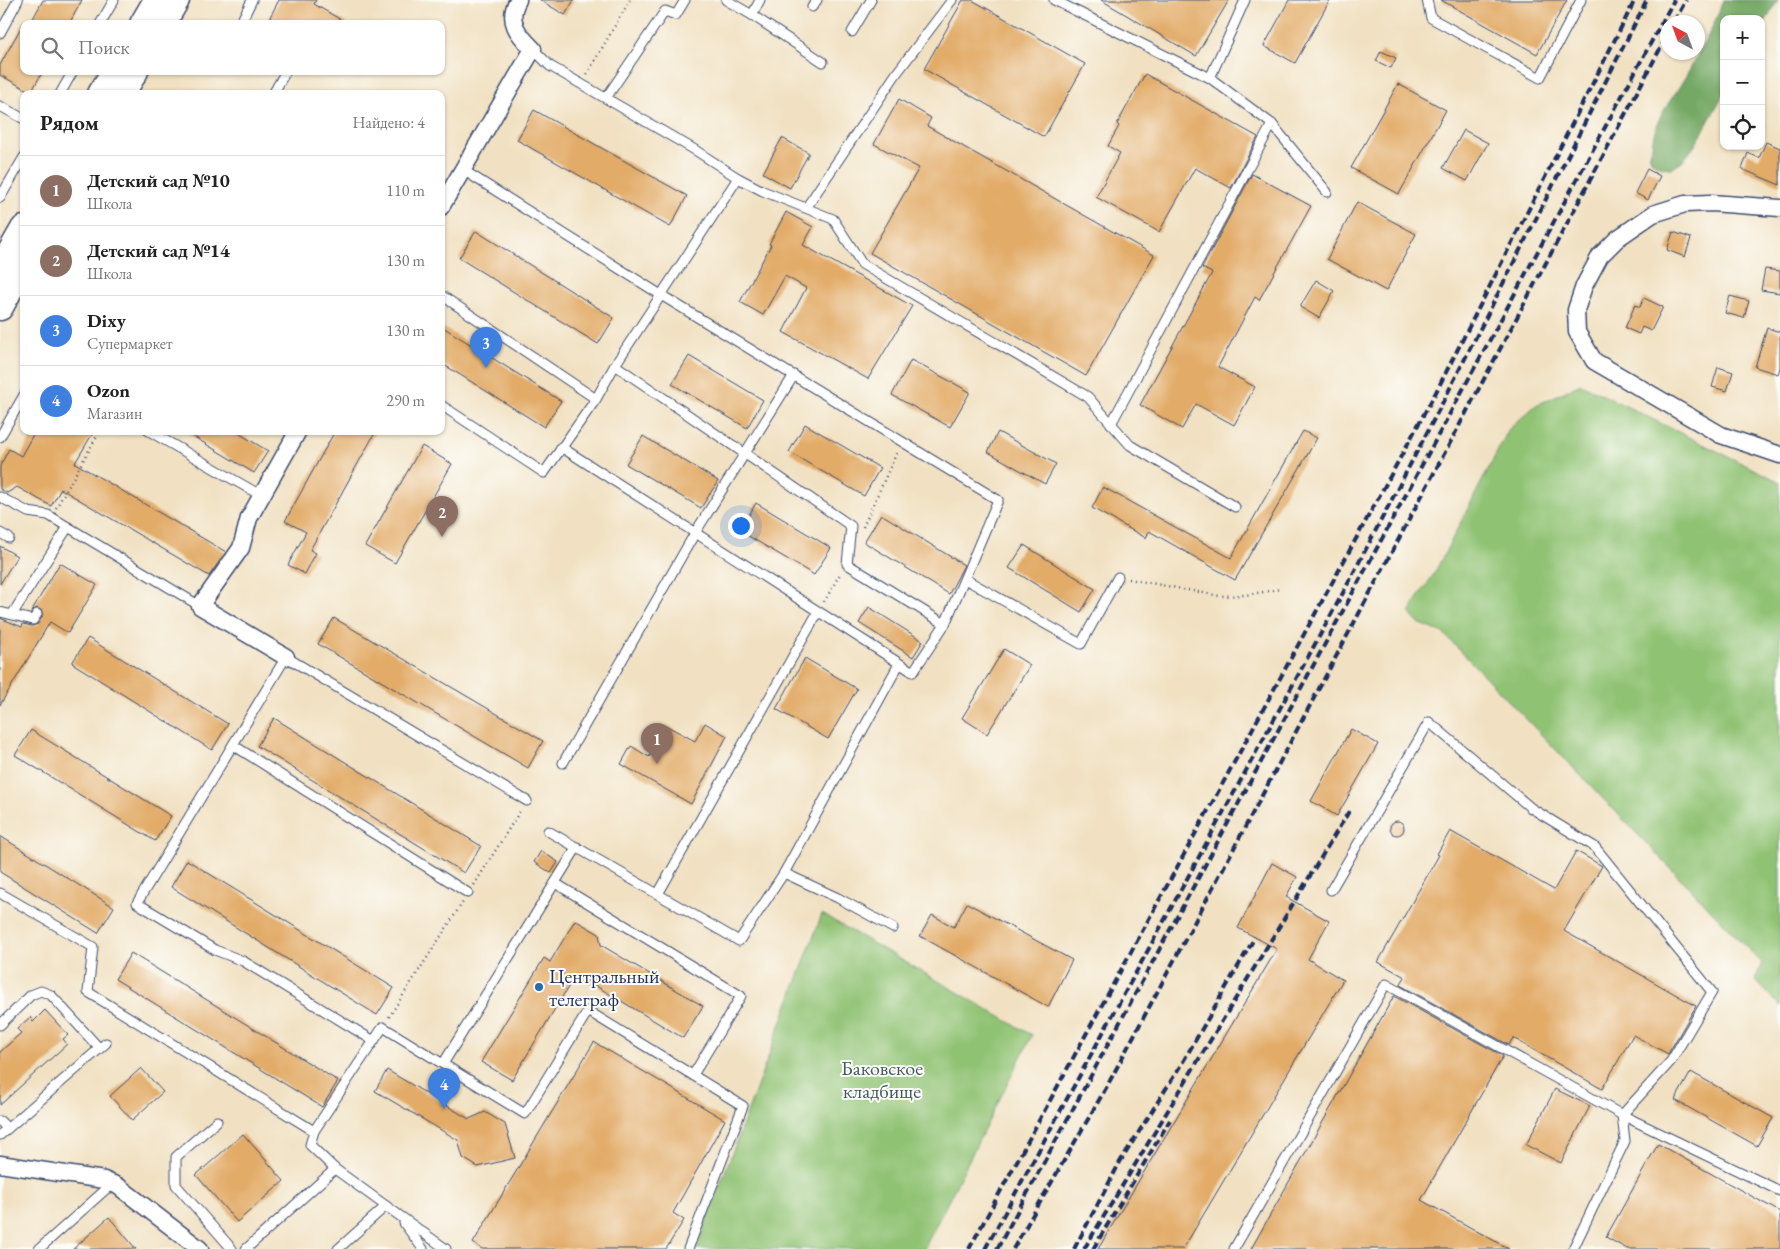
<!DOCTYPE html>
<html lang="ru">
<meta charset="utf-8">
<style>
body{margin:0;font-family:"EB Garamond",serif;background:#f2f2f2;color:#222}
.controls{position:absolute;right:15px;top:15px;display:grid;overflow:hidden;border-radius:10px;box-shadow:0 1px 4px #0004}
.controls button{width:45px;height:45px;display:grid;place-items:center;padding:0;border:0;border-bottom:1px solid #e0e0e0;background:#fff;color:#222;font:25px sans-serif}
.compass{position:absolute;left:1660px;top:15px;width:45px;height:45px;border-radius:50%;background:#fff;box-shadow:0 1px 4px #0004;rotate:319deg}
.you{position:absolute;left:740px;top:525px;width:18px;height:18px;margin:-12px;border:4px solid #fff;border-radius:50%;background:#1a73e8;box-shadow:0 0 0 8px #1a73e833}
.badge{display:grid;place-items:center;width:32px;height:32px;border-radius:50%;background:#7c3aed;color:#fff;font-size:16px;font-weight:700}
.pin{position:absolute;translate:-50% -41px;filter:drop-shadow(0 1px 2px #0008)}
.pin::after{content:'';position:absolute;top:26px;width:18px;height:15px;background:inherit;clip-path:polygon(0 0,100% 0,50% 100%)}
.list{margin:0;padding:0;list-style:none}
h2{display:flex;justify-content:space-between;align-items:center;height:65px;margin:0;padding:0 20px;font-size:21px}
h2 small{font-size:16px;font-weight:400;color:#767676}
.list li{display:grid;grid-template-columns:32px 1fr auto;gap:15px;align-items:center;box-sizing:border-box;height:70px;padding:0 20px;border-top:1px solid #e0e0e0}
.list b{display:block;font-size:19px;white-space:nowrap}
.list p{margin:0;font-size:16px;white-space:nowrap;color:#767676}
.list em{font-size:16px;font-style:normal;color:#767676}
.icon{flex:none;width:28px;height:28px;fill:none;stroke:currentColor;stroke-width:2;stroke-linecap:round;stroke-linejoin:round}
.map{position:relative;flex:none;width:1780px;height:1249px;overflow:hidden}
.search{position:absolute;background:#fff;box-shadow:0 1px 4px #0004;left:20px;top:20px;width:425px;height:55px;display:flex;align-items:center;gap:12px;box-sizing:border-box;padding:0 18px;border-radius:10px;color:#767676;font-size:19px}
.panel{position:absolute;background:#fff;box-shadow:0 1px 4px #0004;left:20px;top:90px;width:425px;height:345px;border-radius:10px}
.map>svg:first-child{display:block}
</style>
<div class="map">
<svg width="1780" height="1249" viewBox="0 0 1780 1249">
<rect width="100%" height="100%" fill="#fdfcf7"/>
<filter id="ink" filterUnits="userSpaceOnUse"><feTurbulence type="fractalNoise" baseFrequency=".02" numOctaves="2"/><feDisplacementMap in="SourceGraphic" scale="10" xChannelSelector="R" yChannelSelector="G"/><feConvolveMatrix kernelMatrix="1 2 1 2 8 2 1 2 1" color-interpolation-filters="sRGB"/></filter>
<filter id="wash" filterUnits="userSpaceOnUse"><feTurbulence type="fractalNoise" baseFrequency=".0096" numOctaves="4" result="noise"/><feDisplacementMap in="SourceGraphic" scale="20" xChannelSelector="R" yChannelSelector="G"/><feGaussianBlur stdDeviation="1.12" result="paint"/><feColorMatrix in="noise" values="0 0 0 0 0 0 0 0 0 0 0 0 0 0 0 0 0 1.4 0 .05"/><feComposite in="paint" operator="in"/></filter>
<g filter="url(#wash)">
<rect width="100%" height="100%" fill="#f1e1c2"/>
<g fill="#90c273" stroke="#567868">
<path d="M1581,384L1780,482V1006L1755,980L1762,963L1443,633L1418,623L1410,614L1415,602L1434,574L1509,429L1536,405Z"/>
<path d="M822,914L1032,1035L924,1249H696Z"/>
</g>
<path fill="#74a865" stroke="#486c62" d="M1723,0H1778L1761,29V19H1724V93L1696,144L1682,162L1673,168C1665,168 1653,167 1650,157C1649,154 1651,150 1652,146C1655,116 1670,104 1684,79C1698,55 1715,26 1723,0Z"/>
<g id="blocks">
<g fill="#e2ab67">
<path d="M43,0H82L69,24H30Z"/>
<path d="M279,0H316L314,4L348,24H271L270,17Z"/>
<path d="M540,0H574L565,15Z"/>
<path d="M963,0H972L1085,64L1044,137L924,69Z"/>
<path d="M1101,0H1229L1196,56Z"/>
<path d="M1289,0H1330L1295,63L1264,46Z"/>
<path d="M1441,0H1567L1537,54Z"/>
<path d="M24,22V71H43L31,92L0,75V65Z"/>
<path d="M1381,51L1396,58L1391,68L1376,61Z"/>
<path d="M1145,74L1258,137L1231,188L1195,168L1159,232L1096,197L1120,153L1108,146L1119,126L1117,124Z"/>
<path d="M1398,84L1446,110L1399,194L1351,168Z"/>
<path d="M899,99L931,118L927,126L1154,255L1086,376L870,253L919,168L874,144Z"/>
<path d="M534,110L687,196L670,227L517,140Z"/>
<path d="M1464,130L1488,143L1467,181L1443,168Z"/>
<path d="M782,138L809,153L790,188L763,173Z"/>
<path d="M1766,142L1780,148V185L1742,169L1748,153L1759,158Z"/>
<path d="M1647,169L1660,176L1648,200L1635,193Z"/>
<path d="M1252,174L1311,206L1259,300L1255,297L1218,367L1255,387L1234,425L1196,404L1182,429L1140,405L1212,273L1202,268Z"/>
<path d="M1357,202L1416,234L1386,291L1327,259Z"/>
<path d="M786,212L813,227L803,245L912,306L868,379L783,332L806,288L785,276L763,315L740,302L771,245L769,244Z"/>
<path d="M476,231L614,318L598,344L459,258Z"/>
<path d="M1673,232L1691,238L1685,257L1667,250Z"/>
<path d="M1765,269L1780,271V293L1761,290Z"/>
<path d="M1316,280L1334,291L1319,318L1300,307Z"/>
<path d="M1730,296L1749,301L1744,318L1725,313Z"/>
<path d="M1644,298L1663,307L1651,331L1642,327L1639,334L1625,328L1635,305L1640,307Z"/>
<path d="M441,326L561,401L544,427L441,363Z"/>
<path d="M1767,328L1780,332V368L1778,374L1755,367Z"/>
<path d="M689,356L763,400L747,428L672,384Z"/>
<path d="M911,360L970,392L950,427L892,395Z"/>
<path d="M1718,367L1733,372L1727,391L1712,387Z"/>
<path d="M805,424L880,468L864,496L789,452Z"/>
<path d="M35,431H94L75,463L226,552L209,576L61,489L51,506L17,487L7,493L0,489V466L9,449L21,456Z"/>
<path d="M184,431H235L268,451L254,473Z"/>
<path d="M335,431H376L310,550L316,553L305,574L288,565L306,532L285,521Z"/>
<path d="M1303,431L1317,438L1235,580L1149,531L1146,538L1092,508L1103,487L1231,558Z"/>
<path d="M998,432L1056,464L1045,484L988,452Z"/>
<path d="M643,436L718,481L701,508L626,464Z"/>
<path d="M422,446L452,464L395,563L365,546Z"/>
<path d="M756,503L831,548L814,575L740,531Z"/>
<path d="M881,514L964,565L949,594L864,542Z"/>
<path d="M1024,545L1095,589L1081,612L1009,568Z"/>
<path d="M0,546L17,556L0,584Z"/>
<path d="M60,563L97,585L68,633L50,622L0,705V618L22,627L23,624L32,626L38,624L42,617V611L37,608L31,612Z"/>
<path d="M869,607L923,641L913,657L859,623Z"/>
<path d="M334,618L543,741L528,768L318,644Z"/>
<path d="M88,638L228,724L212,750L72,663Z"/>
<path d="M1004,649L1030,665L987,734L962,718Z"/>
<path d="M805,658L857,689L828,739L776,709Z"/>
<path d="M274,718L481,846L464,873L257,746Z"/>
<path d="M705,723L727,736L691,804L621,764L631,746L649,757L667,726L695,741Z"/>
<path d="M1351,729L1378,744L1337,816L1311,801Z"/>
<path d="M31,730L171,816L155,841L15,755Z"/>
<circle cx="1397" cy="828" r="7"/>
<path d="M1450,831L1554,890L1576,851L1602,866L1564,931L1696,1006L1668,1054L1633,1035L1602,1089L1513,1038L1509,1045L1400,985L1405,977L1378,962L1439,855L1437,854Z"/>
<path d="M0,836L114,907L98,933L0,872Z"/>
<path d="M541,851L558,862L551,873L534,862Z"/>
<path d="M187,860L394,988L377,1015L171,887Z"/>
<path d="M1272,863L1297,877L1286,897L1329,921L1308,959L1343,980L1183,1249H1098L1277,949L1238,928Z"/>
<path d="M967,903L1072,960L1048,1007L920,936L932,915L954,927Z"/>
<path d="M575,920L599,934L601,945L703,1006L683,1038L576,974L512,1080L481,1062L544,958L550,962Z"/>
<path d="M131,953L338,1081L322,1107L115,979Z"/>
<path d="M1394,996L1503,1056L1421,1200L1509,1249H1251Z"/>
<path d="M45,1010L68,1035L63,1039L67,1044L0,1105V1052L21,1033L17,1029L30,1017L33,1022Z"/>
<path d="M594,1042L725,1120L673,1213L684,1220L666,1249H482L473,1243Z"/>
<path d="M141,1068L163,1092L132,1120L110,1096Z"/>
<path d="M387,1070L469,1119L485,1112L505,1124L515,1158L478,1167L463,1158L458,1140L375,1091Z"/>
<path d="M1691,1072L1773,1118L1757,1146L1675,1100Z"/>
<path d="M1555,1089L1590,1106L1561,1163L1526,1145Z"/>
<path d="M243,1134L284,1181L237,1222L196,1175Z"/>
<path d="M1658,1144L1780,1212V1249H1627L1606,1237Z"/>
<path d="M109,1217L136,1249H73Z"/>
</g>
</g>
</g>
<g filter="url(#ink)">
<use href="#blocks" fill-opacity="0" stroke="#3b4a6d" stroke-width="1"/>
<g fill="none" stroke-linecap="round" stroke-linejoin="round">
<g stroke="#3b4a6d" stroke-width="11">
<g id="service">
<path d="M726,0L752,15"/>
<path d="M760,0L752,15L823,62"/>
<path d="M1054,0L1210,78L1245,0"/>
<path d="M1427,0L1431,18L1540,78L1581,0"/>
<path d="M812,7L817,0"/>
<path d="M100,24L114,0"/>
<path d="M240,24L252,0"/>
<path d="M852,32L871,0"/>
<path d="M0,33L18,0"/>
<path d="M533,49L550,66L695,150L738,178L763,191L833,219L862,264L1088,397L1130,445L1235,507"/>
<path d="M1210,78L1272,124L1327,192"/>
<path d="M60,94L73,71"/>
<path d="M273,94L286,71"/>
<path d="M606,98L665,11L676,15L685,0"/>
<path d="M0,106L24,119"/>
<path d="M463,170L661,295L998,500L945,624"/>
<path d="M0,198L24,157"/>
<path d="M806,208L896,74L952,0"/>
<path d="M441,295L596,399"/>
<path d="M441,405L544,473L596,399L615,365L738,178"/>
<path d="M1111,424L1272,124"/>
<path d="M149,431L262,496"/>
<path d="M0,437L24,395"/>
<path d="M561,447L913,672L945,624L847,564L851,526L615,365"/>
<path d="M0,497L28,512L48,515L200,606"/>
<path d="M0,533L9,538"/>
<path d="M965,579L1081,644L1118,577"/>
<path d="M0,612L33,620L37,614"/>
<path d="M13,613L68,527"/>
<path d="M233,745L468,893"/>
<path d="M563,763L695,533L794,375"/>
<path d="M548,831L739,941L784,873L899,664"/>
<path d="M577,847L443,1064L525,1114L588,1011L743,1106L688,1249"/>
<path d="M784,873L838,898L893,928"/>
<path d="M555,883L741,996L693,1075"/>
<path d="M0,893L93,947L88,992L314,1131L310,1145L335,1169L246,1249"/>
<path d="M658,894L818,612"/>
<path d="M0,1025L31,995L41,991L51,995L99,1048"/>
<path d="M374,1041L243,961L215,950L137,903L286,657L527,801"/>
<path d="M1622,1115L1780,1191"/>
<path d="M0,1121L7,1128"/>
<path d="M217,1121L176,1157V1185L232,1249"/>
<path d="M314,1131L383,1027L443,1064"/>
<path d="M0,1135L106,1043"/>
<path d="M335,1169L386,1206"/>
<path d="M404,1223L423,1249"/>
<path d="M39,1249L113,1183"/>
<path d="M338,1249L386,1206L446,1249"/>
<path d="M1234,1249L1386,984L1622,1115L1671,1061L1712,992L1595,847L1531,808L1429,722L1331,890"/>
<path d="M1573,1249L1625,1141L1622,1115"/>
</g>
</g>
<g stroke="#3b4a6d" stroke-width="19">
<g id="minor">
<path d="M441,207L533,49C518,34 506,21 518,0"/>
<path d="M1780,208L1711,203L1685,204L1653,214L1618,238L1600,256L1584,286L1576,310L1577,332L1594,361L1721,435L1780,455"/>
<path d="M286,657L200,606L241,548L249,518L298,431"/>
<path d="M0,1164L104,1180L118,1186L200,1249"/>
</g>
</g>
<g stroke="#3b4a6d" stroke-width="29">
<g id="primary">
<path d="M143,24L157,0"/>
<path d="M162,24L176,0"/>
<path d="M101,94L115,71"/>
<path d="M121,94L135,71"/>
<path d="M0,271L24,229"/>
<path d="M0,307L24,263"/>
</g>
</g>
<g stroke="#3b4a6d" stroke-width="2.5" stroke-dasharray="1 4" stroke-linecap="butt">
<path d="M587,74L630,0"/>
<path d="M56,508L100,431"/>
<path d="M863,527L897,452"/>
<path d="M1129,579L1220,596L1246,595L1280,589"/>
<path d="M824,602L840,574"/>
<path d="M474,885L520,811"/>
<path d="M389,1017L463,902"/>
</g>
<use href="#service" stroke="#fff" stroke-width="9"/>
<use href="#minor" stroke="#fff" stroke-width="16"/>
<use href="#primary" stroke="#fff" stroke-width="26"/>
<g stroke="#1b2f5e" stroke-width="4" stroke-dasharray="8 4" stroke-linecap="butt">
<path d="M1674,22L1686,0"/>
<path d="M969,1249L1436,392L1635,0"/>
<path d="M985,1249L1344,591L1446,396L1647,0"/>
<path d="M997,1249L1674,0"/>
<path d="M1013,1249L1106,1088L1668,34"/>
<path d="M1074,1249L1120,1162L1184,1060L1255,937"/>
<path d="M1084,1249L1351,808"/>
<path d="M1093,1249L1170,1120"/>
</g>
</g>
</g>
<circle fill="#1f6fb2" stroke="#fdfcf7" stroke-width="2" cx="539" cy="987" r="5"/>
<g text-anchor="middle" dominant-baseline="central" stroke-width="4" stroke-linejoin="round" paint-order="stroke">
<g font-size="20" fill="#1b2f5e" stroke="#fdfcf7" text-anchor="start">
<text x="549" y="976">Центральный<tspan x="549" dy="23">телеграф</tspan></text>
</g>
<g font-size="20" fill="#3e5b64" stroke="#fdfcf7">
<text x="882" y="1068">Баковское<tspan x="882" dy="23">кладбище</tspan></text>
</g>
</g>
</svg>
<div class="controls">
<button>+</button>
<button>−</button>
<button><svg class="icon" aria-label="locate" viewBox="0 0 24 24"><circle cx="12" cy="12" r="6"/><path d="M12 2v4M12 18v4M2 12h4M18 12h4"/></svg></button>
</div>
<svg class="compass" viewBox="-18 -18 36 36"><path d="M0-13l5 13h-10z" fill="#e53935"/><path d="M0 13l5-13h-10z" fill="#767676"/></svg>
<div class="you"></div>
<div class="pin badge" style="left:657px;top:764px;background:#8d6e63">1</div>
<div class="pin badge" style="left:442px;top:537px;background:#8d6e63">2</div>
<div class="pin badge" style="left:486px;top:368px;background:#3f7fe0">3</div>
<div class="pin badge" style="left:444px;top:1109px;background:#3f7fe0">4</div>
<div class="search"><svg class="icon" aria-label="search" viewBox="0 0 24 24"><circle cx="10" cy="10" r="6"/><path d="M15 15l6 6"/></svg>Поиск</div>
<section class="panel">
<h2>Рядом<small>Найдено: 4</small></h2>
<ul class="list">
<li><span class="badge" style="background:#8d6e63">1</span><div><b>Детский сад №10</b><p>Школа</p></div><em>110 m</em></li>
<li><span class="badge" style="background:#8d6e63">2</span><div><b>Детский сад №14</b><p>Школа</p></div><em>130 m</em></li>
<li><span class="badge" style="background:#3f7fe0">3</span><div><b>Dixy</b><p>Супермаркет</p></div><em>130 m</em></li>
<li><span class="badge" style="background:#3f7fe0">4</span><div><b>Ozon</b><p>Магазин</p></div><em>290 m</em></li>
</ul>
</section>
</div>
